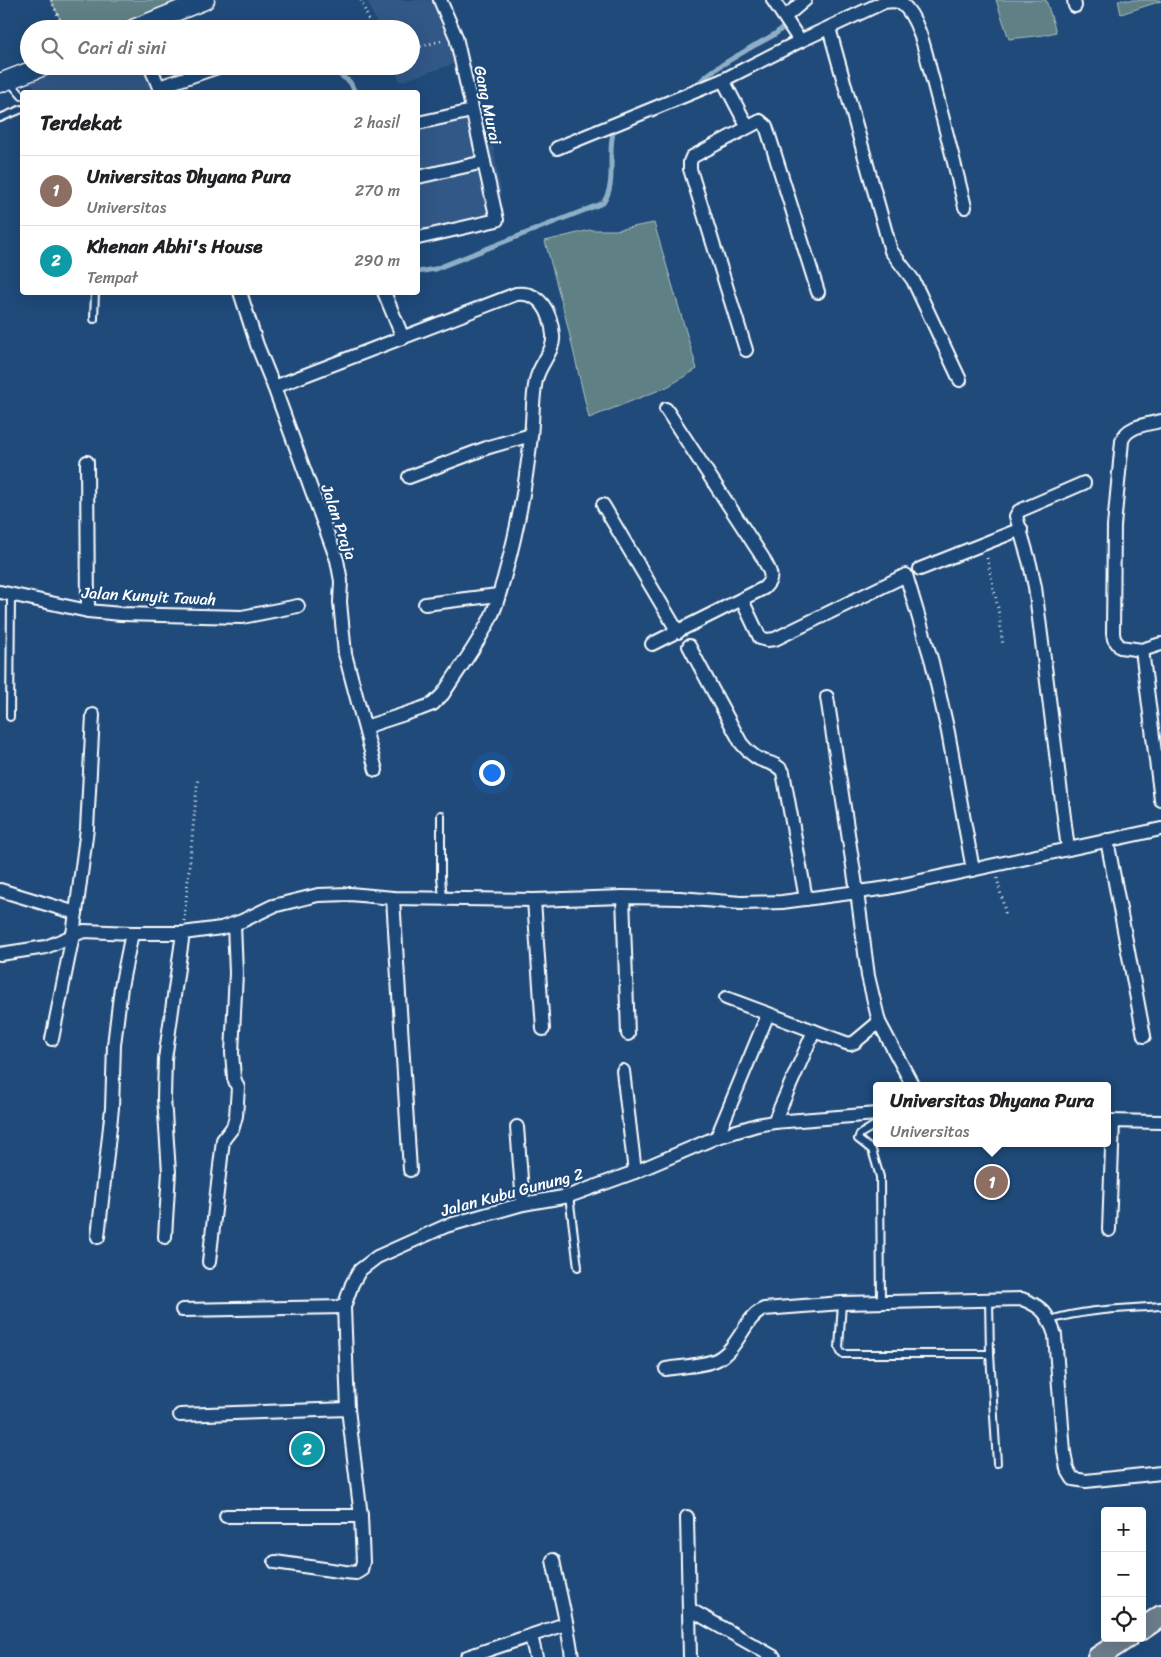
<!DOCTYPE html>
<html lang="id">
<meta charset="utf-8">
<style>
body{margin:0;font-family:Sriracha,sans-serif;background:#f6f6f6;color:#202124}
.controls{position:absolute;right:15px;bottom:15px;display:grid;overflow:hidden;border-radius:5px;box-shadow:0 5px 20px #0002}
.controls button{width:45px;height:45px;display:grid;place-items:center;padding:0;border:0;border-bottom:1px solid #e0e0e0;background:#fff;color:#202124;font:25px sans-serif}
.you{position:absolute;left:491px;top:772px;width:18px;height:18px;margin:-12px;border:4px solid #fff;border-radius:50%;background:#1a73e8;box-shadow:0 0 0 8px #1a73e833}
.badge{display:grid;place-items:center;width:32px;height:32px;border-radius:50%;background:#d93025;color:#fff;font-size:16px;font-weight:700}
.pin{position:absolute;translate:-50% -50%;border:2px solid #fff;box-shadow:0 1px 5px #0006}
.popup{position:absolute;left:873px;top:1082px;width:238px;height:65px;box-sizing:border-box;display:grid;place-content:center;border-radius:5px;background:#fff;filter:drop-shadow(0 1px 4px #0005);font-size:16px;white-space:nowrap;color:#757577}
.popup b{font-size:19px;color:#202124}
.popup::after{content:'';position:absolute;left:50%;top:100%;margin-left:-10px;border:10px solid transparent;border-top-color:#fff}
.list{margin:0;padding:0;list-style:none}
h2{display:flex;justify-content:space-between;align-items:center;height:65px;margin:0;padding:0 20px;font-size:21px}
h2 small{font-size:16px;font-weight:400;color:#757577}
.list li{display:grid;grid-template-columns:32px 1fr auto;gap:15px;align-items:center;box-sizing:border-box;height:70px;padding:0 20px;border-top:1px solid #e0e0e0}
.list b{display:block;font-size:19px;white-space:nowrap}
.list p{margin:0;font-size:16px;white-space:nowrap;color:#757577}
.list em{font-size:16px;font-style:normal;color:#757577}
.icon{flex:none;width:28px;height:28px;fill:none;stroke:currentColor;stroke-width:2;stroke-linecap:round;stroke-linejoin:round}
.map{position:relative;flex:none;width:1161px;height:1657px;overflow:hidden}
.search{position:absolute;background:#fff;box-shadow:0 5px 20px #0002;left:20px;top:20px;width:400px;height:55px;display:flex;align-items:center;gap:12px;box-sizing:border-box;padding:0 18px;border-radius:28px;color:#757577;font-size:19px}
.panel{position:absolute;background:#fff;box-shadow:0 5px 20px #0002;left:20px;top:90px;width:400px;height:205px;border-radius:5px}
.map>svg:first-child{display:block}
</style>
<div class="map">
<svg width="1161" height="1657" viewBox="0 0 1161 1657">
<rect width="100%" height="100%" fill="#1f4a7a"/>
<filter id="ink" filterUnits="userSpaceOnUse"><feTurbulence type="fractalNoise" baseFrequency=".02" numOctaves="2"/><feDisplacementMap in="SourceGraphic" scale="10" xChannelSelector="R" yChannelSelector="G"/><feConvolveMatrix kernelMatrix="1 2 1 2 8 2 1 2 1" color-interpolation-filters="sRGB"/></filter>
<g filter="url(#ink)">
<g fill="#325887">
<path d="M367,0H442L465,60L400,82L394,66H411V29H379Z"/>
<path d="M61,66H151L157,80L169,92H38L29,80Z"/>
<path d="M445,109L487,111L501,191L498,214L418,233V117Z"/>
</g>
<g fill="#5e8084" stroke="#aec0c2">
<path d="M51,0H208L145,29H65Z"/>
<path d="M996,0H1046L1056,32L1044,35L1009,39Z"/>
<path d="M1118,0H1161V1L1121,14Z"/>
<path d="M654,223L697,369L667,387L589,418L565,315L545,241L590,230H616Z"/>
</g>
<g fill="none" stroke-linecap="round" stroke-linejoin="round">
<g stroke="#8eafc6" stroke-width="5">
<path d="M337,73L350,82L355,92"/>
<path d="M694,88C708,71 731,60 750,48C765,39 777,36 788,22"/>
<path d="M418,272L435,269L603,203C618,182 606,152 614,129L616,128"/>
</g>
<g stroke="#fff" stroke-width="10">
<g id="lane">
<path d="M10,82L22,96"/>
<path d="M0,118L22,109"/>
<path d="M94,319L95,292"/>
<path d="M10,717L11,595"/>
<path d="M441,815V877L443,898"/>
<path d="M877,1124L860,1134L858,1139L872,1150L880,1177L881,1302"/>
<path d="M569,1196L578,1267"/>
<path d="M842,1303L839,1348L842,1354H990L989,1300"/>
<path d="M1050,1320C1086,1309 1123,1309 1161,1306"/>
<path d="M990,1354L997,1463"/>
</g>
</g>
<g stroke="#fff" stroke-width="16">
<g id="street">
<path d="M773,0L800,41"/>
<path d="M1074,0L1075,6"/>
<path d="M785,17L805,0"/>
<path d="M829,28L891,251L913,280L960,380"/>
<path d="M150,66L161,92"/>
<path d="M723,80L747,126"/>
<path d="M159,87L221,66"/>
<path d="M418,123L472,111"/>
<path d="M557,148L723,80L800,41L884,2C891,1 897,0 902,4C920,18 927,60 933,81C944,123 955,165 965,207"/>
<path d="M418,177L484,162"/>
<path d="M418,238L497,220L456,37L440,0"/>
<path d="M240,292L257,345L274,387L337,560L341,581L340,602L345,654L376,770"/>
<path d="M384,292L403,338"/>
<path d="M746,350L690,169V162L692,157L760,121L766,126L818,292"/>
<path d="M274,387L516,294C541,291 551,313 553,335C555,351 539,364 536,380C532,399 533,418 531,436C526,484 517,532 504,578C500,591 497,605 491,617C478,644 459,669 443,694L433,704L420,709L365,727"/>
<path d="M1161,421C1148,424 1126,426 1122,441L1114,526L1113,633L1114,639L1120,647L1142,650L1161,644"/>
<path d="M87,462L88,611"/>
<path d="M409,477L489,447L531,435"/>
<path d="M603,505L678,632"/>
<path d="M920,569L1021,529"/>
<path d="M0,592L88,611L121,614L242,617L298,606"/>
<path d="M742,600L760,638L767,640L775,639L906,575L932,662L948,732L973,870"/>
<path d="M425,604L498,595"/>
<path d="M652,644L764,588C776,576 769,571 763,558L666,409"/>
<path d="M689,646L741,743C746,749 751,755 759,759C768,763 777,763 783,772L806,899"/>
<path d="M1142,650L1161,800"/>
<path d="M827,697L857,892L868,976L879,1022L913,1086"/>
<path d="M1107,840L1144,1036"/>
<path d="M1068,849L1035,587L1030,564L1016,516L1019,511L1084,483"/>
<path d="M0,890L76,913"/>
<path d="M623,897L628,1034"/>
<path d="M393,898L410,1170"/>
<path d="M534,900L543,1029"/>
<path d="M0,954L46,947L84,931L132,933H183L221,928L242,921L273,906L318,895L350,894L393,898L534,900L623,897L680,898L741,903L782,902L888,888L1161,829"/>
<path d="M726,998L846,1043L850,1044L855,1042L879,1022"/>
<path d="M52,1039L73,935L87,829L93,715"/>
<path d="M623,1071L635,1172"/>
<path d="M1107,1121L1161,1122"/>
<path d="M774,1122L814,1031"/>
<path d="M517,1127L523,1204"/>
<path d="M717,1137L768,1014"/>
<path d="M1109,1230L1113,1121"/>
<path d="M98,1237L112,1108L114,1045L121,987L132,933"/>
<path d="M165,1237L169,1172L164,1098L165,1059L183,933"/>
<path d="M209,1262L223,1140L233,1127L236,1116L238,1088L234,1078L232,1053L236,973L234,924"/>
<path d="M182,1310L344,1307"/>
<path d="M666,1369C678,1367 706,1365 716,1360C740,1348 744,1317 764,1309L842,1303L1022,1299C1043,1307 1048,1314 1055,1335L1064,1452L1067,1469L1073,1479L1086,1481L1161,1473"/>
<path d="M180,1415L348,1409"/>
<path d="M226,1516H361"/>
<path d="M687,1517L690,1657"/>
<path d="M553,1560C559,1592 568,1625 572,1657"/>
<path d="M275,1562L345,1572L356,1573L361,1570L363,1562L361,1516L348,1409L344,1307L352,1284L360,1270L377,1257L446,1226L523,1204L569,1196L635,1172L717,1137L757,1125L774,1122L877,1114"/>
<path d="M689,1609L774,1657"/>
<path d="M531,1636L536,1657"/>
<path d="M467,1657L565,1624"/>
</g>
</g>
<g stroke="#fff" stroke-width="21">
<g id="secondary">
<path d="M133,29L205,0"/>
<path d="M0,83L44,66"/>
</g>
</g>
<g stroke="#fff" stroke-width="24">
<g id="primary">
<path d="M1142,1629L1161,1616"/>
<path d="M1098,1657L1127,1638"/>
</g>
</g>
<g stroke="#fff" stroke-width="3" stroke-dasharray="1 4" stroke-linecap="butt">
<path d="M51,0L64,29"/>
<path d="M361,0L372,29"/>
<path d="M411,49L444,40"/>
<path d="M987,558L998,608L1003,645"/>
<path d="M997,878L1006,916"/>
<path d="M184,921L198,777"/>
</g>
<use href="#lane" stroke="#1f4a7a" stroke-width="6"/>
<use href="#street" stroke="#1f4a7a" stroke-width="12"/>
<use href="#secondary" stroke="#1f4a7a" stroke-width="18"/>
<use href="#primary" stroke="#6c7d8c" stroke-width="20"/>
</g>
</g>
<g text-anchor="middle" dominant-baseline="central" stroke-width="4.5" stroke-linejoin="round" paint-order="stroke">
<g font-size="16" fill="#fff" stroke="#1f4a7a">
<text transform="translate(488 105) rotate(78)">Gang Murai</text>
<text transform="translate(339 522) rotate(71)">Jalan Praja</text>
<text transform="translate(149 596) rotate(3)">Jalan Kunyit Tawah</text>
<text transform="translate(512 1192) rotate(-15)">Jalan Kubu Gunung 2</text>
</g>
</g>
</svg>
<div class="controls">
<button>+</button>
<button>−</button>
<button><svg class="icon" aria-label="locate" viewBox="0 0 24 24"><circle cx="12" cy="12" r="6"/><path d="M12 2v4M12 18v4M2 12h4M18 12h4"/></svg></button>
</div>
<div class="you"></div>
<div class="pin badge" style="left:992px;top:1182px;background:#8d6e63">1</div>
<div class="popup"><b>Universitas Dhyana Pura</b>Universitas</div>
<div class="pin badge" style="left:307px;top:1449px;background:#0f9aa8">2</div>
<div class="search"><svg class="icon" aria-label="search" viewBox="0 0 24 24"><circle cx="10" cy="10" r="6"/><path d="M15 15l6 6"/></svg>Cari di sini</div>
<section class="panel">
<h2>Terdekat<small>2 hasil</small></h2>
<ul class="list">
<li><span class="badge" style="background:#8d6e63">1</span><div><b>Universitas Dhyana Pura</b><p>Universitas</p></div><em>270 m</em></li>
<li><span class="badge" style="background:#0f9aa8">2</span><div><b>Khenan Abhi's House</b><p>Tempat</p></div><em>290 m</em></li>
</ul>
</section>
</div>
